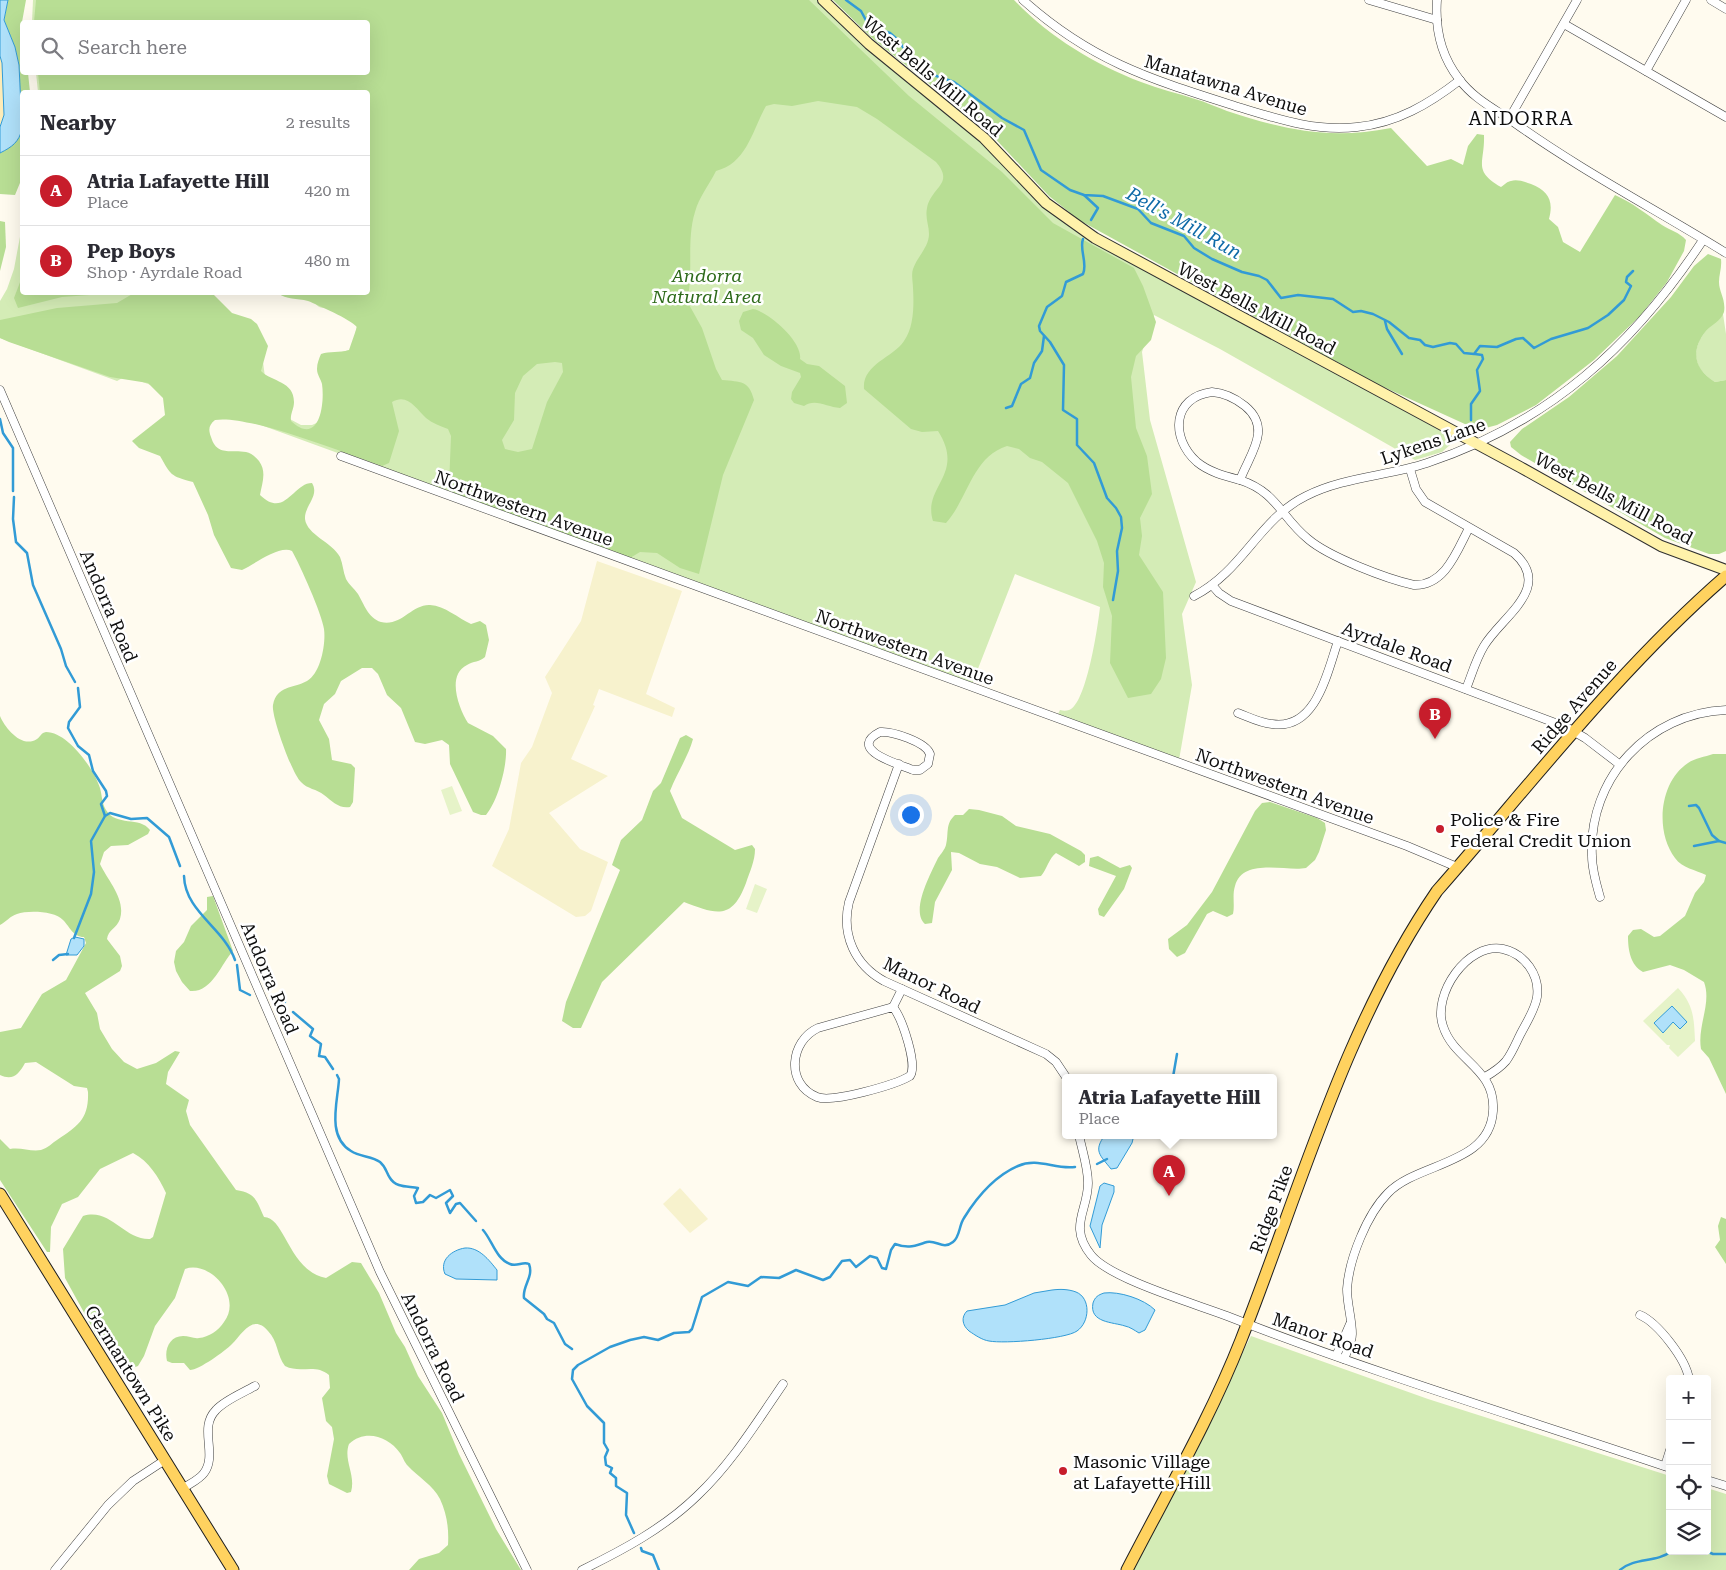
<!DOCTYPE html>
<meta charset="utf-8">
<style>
body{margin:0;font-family:"Roboto Serif",serif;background:#f2f2f3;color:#2b2b33}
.controls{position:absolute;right:15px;bottom:15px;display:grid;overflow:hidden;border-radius:5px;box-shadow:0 5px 20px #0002}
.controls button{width:45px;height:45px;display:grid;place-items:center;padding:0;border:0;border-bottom:1px solid #e1e1e2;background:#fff;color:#2b2b33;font:25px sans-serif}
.you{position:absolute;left:910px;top:814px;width:18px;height:18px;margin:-12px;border:4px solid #fff;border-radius:50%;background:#1a73e8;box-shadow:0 0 0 8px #1a73e833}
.badge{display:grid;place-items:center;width:32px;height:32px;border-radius:50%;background:#c71d2b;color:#fff;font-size:16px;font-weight:700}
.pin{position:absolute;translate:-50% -41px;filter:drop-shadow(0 1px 2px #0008)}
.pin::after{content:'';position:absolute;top:26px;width:18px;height:15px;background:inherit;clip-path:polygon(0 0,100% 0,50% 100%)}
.popup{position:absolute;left:1062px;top:1074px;width:215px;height:65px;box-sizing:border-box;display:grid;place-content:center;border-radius:5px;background:#fff;filter:drop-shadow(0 1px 4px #0005);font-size:16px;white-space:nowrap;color:#7c7c81}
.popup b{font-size:19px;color:#2b2b33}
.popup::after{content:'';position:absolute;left:50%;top:100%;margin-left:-10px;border:10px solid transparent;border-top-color:#fff}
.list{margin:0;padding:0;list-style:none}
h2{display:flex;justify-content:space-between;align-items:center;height:65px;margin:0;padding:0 20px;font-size:21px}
h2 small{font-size:16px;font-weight:400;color:#7c7c81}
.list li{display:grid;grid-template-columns:32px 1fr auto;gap:15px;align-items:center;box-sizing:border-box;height:70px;padding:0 20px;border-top:1px solid #e1e1e2}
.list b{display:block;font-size:19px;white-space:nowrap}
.list p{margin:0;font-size:16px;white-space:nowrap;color:#7c7c81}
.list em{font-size:16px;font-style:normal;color:#7c7c81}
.icon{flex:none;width:28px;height:28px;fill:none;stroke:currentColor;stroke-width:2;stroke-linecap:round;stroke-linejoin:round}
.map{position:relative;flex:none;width:1726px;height:1570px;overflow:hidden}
.search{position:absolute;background:#fff;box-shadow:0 5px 20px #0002;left:20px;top:20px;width:350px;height:55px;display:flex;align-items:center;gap:12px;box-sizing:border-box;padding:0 18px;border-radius:5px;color:#7c7c81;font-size:19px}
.panel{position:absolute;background:#fff;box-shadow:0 5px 20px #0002;left:20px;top:90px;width:350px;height:205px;border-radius:5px}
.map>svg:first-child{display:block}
</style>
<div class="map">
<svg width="1726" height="1570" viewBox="0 0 1726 1570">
<rect width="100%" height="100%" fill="#fffbef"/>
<g fill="#f7f2cd">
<path d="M597,561L682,591L646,694L675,708L672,717L599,689L593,705L595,706L571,759L608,776L549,813L580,849L608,862L591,911L585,916L576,917L492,866L509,829L521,763L532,747L552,693L545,677L581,621Z"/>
<path d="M680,1188L708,1219L690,1233L663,1204Z"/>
</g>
<g fill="#d4ecb6">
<path d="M33,0H819L971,132L1052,213L1066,224L1445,433L1450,438V445L1442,452L1415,460L1220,349L1154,315L1142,352L1150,420L1196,582L1182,614L1192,685L1179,760L1058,714L1060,710C1064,711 1068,711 1071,709C1087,699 1098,626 1100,607L1015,574L972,684L126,376L117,381L0,338V301L7,289L14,269L22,226V292L210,293L263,362L265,377L286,417L301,425H312L321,421L328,356L353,349L357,323C350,319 340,311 331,309C323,307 320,310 314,302L368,292V92H38L36,73L368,72V22H32Z"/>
<path d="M1723,314L1726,334V380L1715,382C1694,369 1690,352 1705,332C1710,325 1718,321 1723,314Z"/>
<path d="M1251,1336L1428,1399L1670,1476V1551H1707V1488L1726,1494V1570H1132Z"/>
</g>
<g fill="#b8de94" fill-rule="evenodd">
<path d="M8,0H26L22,22V72L28,73L30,92H22V178L15,195L0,194V153C12,146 19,142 22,129L19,65L15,47L4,20Z"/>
<path d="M36,0H809L909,96L1002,172L1053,223L1134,268L1143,286L1156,322L1151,340L1136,356L1131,377L1136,428L1147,456L1152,494L1140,518L1142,536L1139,555L1163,592L1166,658L1161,679L1151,694L1128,698L1110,663L1112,616L1103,587L1104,563L1097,541L1068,483L1042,462L1030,458L1019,449L1007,446C972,457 968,499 946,523L933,521C922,486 966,475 938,431L922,432L911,429L864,389C862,364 893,358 904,341C914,327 914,305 913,288C913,282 911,275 913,269C917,257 929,247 929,234C929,225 925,218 927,208C931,187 955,184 936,162L877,119L857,107L818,101L792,106L774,104L766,106C752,131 747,163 716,171C709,185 699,197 695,212C686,241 694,273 687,301L702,328L716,369L722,380C741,382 749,380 754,400L723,475L699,574L680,568L657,553L640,552L630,558L452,492L449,486L451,436L448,429C440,426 432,423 426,418C416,409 408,393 392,402L399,431L389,463L382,466C346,454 248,414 215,420C209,425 208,429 211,437C217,457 231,449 246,452C251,453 256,457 259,461C267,472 262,483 260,495C285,519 293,483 312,483C320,496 304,506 305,519C307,535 332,542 340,557C343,564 343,572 346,579C349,585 354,588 358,594C364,604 368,618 381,622C401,627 412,604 430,605C445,606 458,618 471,624L480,621L486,625L489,640L485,657C480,662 473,661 467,665C446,675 459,709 468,723L493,736L506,749C507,766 498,801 486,815H481L473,812L450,764L449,745L442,740L425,744L415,742L401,708L387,695L378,674L372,668H362L341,681L335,694L324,704L319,720L329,739L332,760L351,764L355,768L353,802L350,807C339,809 332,801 324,795C317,789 307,789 301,782C292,774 271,715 273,705C277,685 293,689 307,681C321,673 326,643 324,629C322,614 300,565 292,551C279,545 255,564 242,570L231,568L214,535L208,515L193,482C170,476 171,475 160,456L139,448L132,441L165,415L163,398L148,383L110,377L9,342L0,338V320L57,308L117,303L134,293H212L232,313L251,319L257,324L268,346L261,371C272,382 294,381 294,402C294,409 290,414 291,421C319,447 325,405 322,384C321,379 317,375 317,369C317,363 319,359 321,354C330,351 339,353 349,350L357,327C350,319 318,305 308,301C297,298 286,300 278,293L368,292V92H40L38,73L368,72V22H34ZM555,362L562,363L563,372L547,402L532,449L518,452L505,449L502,440L514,420L515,393L523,376L537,364Z"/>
<path d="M833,0H1014C1048,36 1095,65 1141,82C1159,89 1177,93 1195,99C1206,102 1216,107 1227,111C1285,130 1330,140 1391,128L1427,166L1451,159L1463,165L1468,146L1477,134L1484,135C1485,163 1472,170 1501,187C1504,185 1508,181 1511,181C1517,179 1526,182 1531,184C1548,191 1554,200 1549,219L1558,227L1563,242L1580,252L1615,195C1633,203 1646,214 1662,225C1671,231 1679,232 1686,240L1684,251L1667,282L1640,316L1594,360L1536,405L1497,425L1478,430L1377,384L1079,220L1049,196L988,131L872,38Z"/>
<path d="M0,221L5,222L6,247L0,271Z"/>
<path d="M1708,254L1721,259C1722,268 1719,274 1719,282C1719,292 1726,299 1724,312C1721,321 1711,325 1706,331C1690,351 1694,369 1715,382L1726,380V551L1719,554H1709L1665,538L1521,455L1511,447L1510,442L1522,429L1569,397L1617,356L1671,297L1694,266Z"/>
<path d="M22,277V292L117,293L62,297L18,308L14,298Z"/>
<path d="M753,309C769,312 803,342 800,359L807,364L819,366L845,386L847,403L840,408C827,407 815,398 804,406L794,403L791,399L792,392L801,377L800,373L781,366L764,355L753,338L741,330L739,321L743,312Z"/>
<path d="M0,716C5,728 22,749 37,739C41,736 41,733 46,732C68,732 94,769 100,788C102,795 102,804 106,810C116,827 140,816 150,830L148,834L128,845L111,846L104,852L100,864C108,881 126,899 120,919C117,928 108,930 107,939L120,956L122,966L120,971L85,993L97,1013L100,1029L112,1049L124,1062L137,1069L156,1063L175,1051L180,1052L168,1072L166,1084L189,1100L186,1111L190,1125L236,1190C255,1193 256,1199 264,1217C285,1217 289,1271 326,1278L352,1262L361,1263L379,1293L396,1333L405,1347L418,1376L442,1413L459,1454L496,1529L521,1570H409L419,1559L439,1553L448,1545C449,1529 447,1514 440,1499C433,1485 418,1477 408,1466C404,1462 403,1457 400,1453C388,1436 365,1429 349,1444C343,1460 356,1475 351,1492L347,1493L329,1484L327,1476L334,1439L332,1427L326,1421L322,1398L330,1388L329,1375C315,1363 301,1374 285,1366C277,1356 278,1341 268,1331C253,1313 242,1334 232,1344C225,1351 199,1370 190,1370L184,1363H172L167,1361C164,1349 170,1336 183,1336C189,1336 194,1339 199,1338C209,1337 218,1331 224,1322C243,1297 210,1260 185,1269L175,1298L155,1326L144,1356L138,1366L130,1369L119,1366L111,1352L98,1338L65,1278L63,1249L83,1216C110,1207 124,1240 150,1239L153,1237L166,1193C159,1178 149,1161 133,1153L100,1169L78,1197L62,1204L51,1227L50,1252H47L0,1180V1139L10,1149C21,1147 31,1152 41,1150C48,1148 52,1143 57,1140C78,1126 89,1119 88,1092L87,1088L74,1086L36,1062L25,1063C19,1074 13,1081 0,1075V1032L21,1028L42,994L66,980L86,943L84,937C73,937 70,927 63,920C55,911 28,910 17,914C10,916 6,922 0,925Z"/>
<path d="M686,735L693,739C688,757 677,773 670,791L682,818L735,850L752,845L755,849C755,861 750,871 746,883C732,921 716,914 684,902L602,982L581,1028H573L562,1021L566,1002L620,870L612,865L621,840L642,820L653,791L661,783L680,738Z"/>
<path d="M1713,754H1726V1094L1709,1058L1701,1049C1697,1026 1712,1003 1704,982L1684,970L1670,965L1643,972C1630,965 1628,949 1628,936L1633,930L1641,929L1654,937L1660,936L1685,916L1695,893L1704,882L1706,875C1696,870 1682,868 1675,858C1655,832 1659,782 1688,763C1695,758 1705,757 1713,754Z"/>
<path d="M1270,802L1317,818L1325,823L1326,830L1319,852L1315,860L1306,868C1286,872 1243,857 1235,886C1232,895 1235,905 1233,914L1227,917L1213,911L1207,914L1185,953L1177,957L1169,949L1168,939L1187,925L1212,892L1255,811L1262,803Z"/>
<path d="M969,809L979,810L1002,816L1016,826L1050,834L1081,851L1085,855V862L1079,866L1056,853C1049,858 1047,869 1041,876L1020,878L997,867L980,864L959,853L951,852L952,870L935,902L932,923L925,924C910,911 931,873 938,858C941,854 945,849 946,845C949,833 945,824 955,815H963Z"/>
<path d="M1098,856L1120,868L1130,865L1132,868L1124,889L1104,917L1099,915L1098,909L1116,876L1089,866L1090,858Z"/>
<path d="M213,896L233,951C221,964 212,993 190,991L182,982L176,971L174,962L176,951L184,942L191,926L207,910V897Z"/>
<path d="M1721,1217L1726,1219V1264L1715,1247L1720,1240L1718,1226Z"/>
</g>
<path fill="#feecb8" d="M0,56L2,63L4,115L0,127Z"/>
<g fill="#e6f3c8">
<path d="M452,786L462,811L450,815L441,790Z"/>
<path d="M755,884L767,889L757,913L746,909Z"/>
<path d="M1678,988C1694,1005 1694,1019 1695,1041L1678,1057L1669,1048L1670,1045H1667L1643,1021Z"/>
</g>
<g fill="#b0e1fa" stroke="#329bd6">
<path d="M0,0H8L4,20L15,47L19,65L22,129C19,142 12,147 0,153V127L4,115L2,63L0,56Z"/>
<path d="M75,937L84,939V946L77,955H66L71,939Z"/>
<path d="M1672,1006L1687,1022L1680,1029L1673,1022L1663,1033L1654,1023Z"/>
<path d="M1105,1135H1134L1132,1143L1117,1168L1111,1169C1100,1155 1093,1151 1105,1135Z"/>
<path d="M1104,1183L1114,1186V1192L1102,1225L1100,1248L1090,1226L1100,1186Z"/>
<path d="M465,1248C479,1247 489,1260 497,1270V1280L456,1279L445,1274C439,1260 452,1250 465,1248Z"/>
<path d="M1052,1290C1060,1289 1068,1289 1076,1292C1091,1298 1090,1322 1077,1331C1066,1339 1004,1344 989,1341C982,1340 975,1335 969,1331C962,1325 961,1317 967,1311L1005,1305L1034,1293Z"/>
<path d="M1104,1293C1119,1291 1144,1299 1155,1310L1145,1330L1139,1333C1134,1330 1130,1327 1125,1326C1113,1322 1089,1323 1093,1303C1095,1297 1098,1295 1104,1293Z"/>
</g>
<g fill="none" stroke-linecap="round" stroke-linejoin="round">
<g stroke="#329bd6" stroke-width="2.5">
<path d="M846,0L861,11L869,26L890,33L897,39L917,66L925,72L954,82L1002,118L1024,130L1041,170L1070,190L1084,195L1103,196L1138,209L1151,223L1184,236L1194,248L1212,259L1242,272L1259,276L1267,280L1281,298L1298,295L1333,299L1353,312L1361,311L1373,314L1389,322L1409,338L1420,340L1425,345L1433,347L1450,343L1456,344L1464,353L1474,354L1480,346L1497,347L1516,339L1523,338L1534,348L1551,339L1588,328L1608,315L1624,300L1631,286L1626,282L1627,277L1633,271"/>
<path d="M1084,195L1098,208L1091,220"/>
<path d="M1083,239C1079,250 1088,263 1083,274L1066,282L1062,296L1047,307L1039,326L1040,331L1050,342L1064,365L1063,410L1077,419V445L1094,463L1107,498L1116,508L1121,517L1122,528L1117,551L1118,571L1113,600"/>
<path d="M1385,321L1387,329L1402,354"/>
<path d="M1006,408L1012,406L1021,384L1030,378L1034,363L1042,351L1044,336"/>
<path d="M0,419L3,433L13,448V491"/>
<path d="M1471,420V404L1480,391L1477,370L1483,359L1482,355L1475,354"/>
<path d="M14,497L13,519L16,542L27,553L33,585L61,649L66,666L75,682"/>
<path d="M78,688L80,707L69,722L68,728L78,746L89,755L93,771L106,791L107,796L101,804L105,816L110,813L131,819L147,818L169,837L180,866"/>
<path d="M1689,806L1696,805L1699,808L1712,835L1719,841L1726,843"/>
<path d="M1694,846L1719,841"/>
<path d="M184,876C185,912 224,928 235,960"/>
<path d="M74,938L91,894L94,872L91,841L105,816"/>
<path d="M53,960L59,955L68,954"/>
<path d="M237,965L240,990L250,995"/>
<path d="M271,999L279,998L285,1002"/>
<path d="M293,1012L313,1029L310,1036L321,1044L319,1056L325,1057L333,1069"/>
<path d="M337,1075L339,1079C338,1101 326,1136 351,1151C360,1157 372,1156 380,1162C386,1167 386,1172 390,1178C396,1188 408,1186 418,1188L414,1196L416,1203L423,1202L430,1195L436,1198L450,1190L453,1196L446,1203L450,1213L456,1204L460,1203L476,1221"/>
<path d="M1173,1077L1177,1054"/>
<path d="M1097,1164L1107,1159"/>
<path d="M483,1230C492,1240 496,1259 510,1264C517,1267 523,1261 529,1264C534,1277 522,1286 524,1298L544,1314L547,1319L554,1323L565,1344L572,1349"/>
<path d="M634,1533L626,1515L627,1493L616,1486V1478L610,1473L612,1468L606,1465L605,1457L608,1450L604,1443V1423L587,1406L572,1379L573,1370L578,1365L610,1347L630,1340L644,1337L658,1340L674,1333L689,1332L692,1329L702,1297L728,1282L748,1286L761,1277L779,1278L796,1270L823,1280L830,1277L842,1261L850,1260L856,1267L870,1256L877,1258L882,1268L886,1269L891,1250L895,1244C909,1249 914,1246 927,1242C937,1240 943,1250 953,1242C960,1237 959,1225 964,1218C977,1197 995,1176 1018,1166C1038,1157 1055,1170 1075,1167"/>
<path d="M641,1548L642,1551L653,1555L659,1570"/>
<path d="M1706,1551L1713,1554H1726"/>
<path d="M1620,1570C1635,1557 1656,1563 1672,1551"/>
</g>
<g stroke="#414141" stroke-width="9">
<g id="street">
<path d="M1023,0C1091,61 1150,79 1235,106C1275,118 1314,132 1357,127C1397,123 1429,104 1460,80"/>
<path d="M1369,0L1437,20"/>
<path d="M1437,0C1435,28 1441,56 1459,79C1473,98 1493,108 1512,121C1580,170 1655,209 1726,253"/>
<path d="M1711,0L1726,9"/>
<path d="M1564,24L1726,117"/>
<path d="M1646,71L1686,0"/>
<path d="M1509,119L1577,0"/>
<path d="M0,390L380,1272L527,1570"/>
<path d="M1212,392C1225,393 1235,398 1245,406C1273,429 1249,455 1240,480C1225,476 1209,472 1197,462C1170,438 1172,397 1212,392Z"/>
<path d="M341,456L1407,846L1457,867"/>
<path d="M1410,469L1416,489L1425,502L1514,553C1554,588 1501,617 1484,646C1476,659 1472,674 1466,689"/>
<path d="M1240,480C1277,492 1281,517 1308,539C1329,557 1387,579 1414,585C1445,586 1457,551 1469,528"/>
<path d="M1212,585L1219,593L1231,601L1566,727L1585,738L1619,764"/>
<path d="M1194,596C1243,571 1259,519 1306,496C1343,477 1388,476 1427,463C1550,422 1633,346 1703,240"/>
<path d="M1238,713C1249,717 1260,723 1272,724C1316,731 1327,673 1338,641"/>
<path d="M880,732C892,731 926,742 930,754L928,764L920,770H913C902,765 845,750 880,732Z"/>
<path d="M899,764L849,902C841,935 855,965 884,981L1046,1054L1056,1062L1066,1077"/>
<path d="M1600,897C1596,883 1592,870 1592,856C1588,778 1649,713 1726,710"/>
<path d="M893,1007C902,1018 918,1065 910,1076C895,1085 832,1103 817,1097C785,1084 790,1041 818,1028Z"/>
<path d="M893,1007L902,989"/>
<path d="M1079,1135C1082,1150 1088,1167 1088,1183C1088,1211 1068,1226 1091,1255C1110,1279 1196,1304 1227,1316C1373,1373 1522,1418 1670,1468"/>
<path d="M1640,1315C1658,1323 1686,1359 1689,1379"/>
<path d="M1336,1356L1350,1324"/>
<path d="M1344,1359C1347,1351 1352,1342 1352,1334C1352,1319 1347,1304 1347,1289C1349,1259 1367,1214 1388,1193C1418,1162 1490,1165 1493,1111C1496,1068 1454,1061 1443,1026C1432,995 1467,942 1503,949C1525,954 1540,975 1537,997C1535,1010 1526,1023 1520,1035C1516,1043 1512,1053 1506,1061C1500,1068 1492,1073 1485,1077"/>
<path d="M1665,1466L1670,1450"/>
<path d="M1707,1480L1726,1486"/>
<path d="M182,1489C189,1484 199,1480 204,1473C218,1454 198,1428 216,1410C225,1400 243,1393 255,1386"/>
<path d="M55,1570L108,1505L133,1481L165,1460"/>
<path d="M582,1570C623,1550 664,1528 697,1496C731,1464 757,1422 783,1384"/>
</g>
</g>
<g stroke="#303030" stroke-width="12">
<path id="secondary" d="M823,0L869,44L984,138L1046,203L1095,238L1520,467L1661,546L1726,570"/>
</g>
<g stroke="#1f1f1f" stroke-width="13">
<g id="primary">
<path d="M0,1194L233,1570"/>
<path d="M1127,1570C1166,1494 1210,1419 1241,1340C1301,1188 1344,1027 1437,891C1531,784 1618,670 1726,576"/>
</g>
</g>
<use href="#street" stroke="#fff" stroke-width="8"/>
<use href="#secondary" stroke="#fff2aa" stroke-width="10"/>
<use href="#primary" stroke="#ffd25f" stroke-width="11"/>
</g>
<g fill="#c71d2b" stroke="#fff" stroke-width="2">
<circle cx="1440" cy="829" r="5"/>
<circle cx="1063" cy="1471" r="5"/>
</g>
<g text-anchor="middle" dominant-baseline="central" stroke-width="5" stroke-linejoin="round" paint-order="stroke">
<g font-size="18" fill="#0e0e0e" stroke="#fff">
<text transform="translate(933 76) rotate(40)">West Bells Mill Road</text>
<text transform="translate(1226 85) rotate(17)">Manatawna Avenue</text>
<text transform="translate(1257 308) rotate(28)">West Bells Mill Road</text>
<text transform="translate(1433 441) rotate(-19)">Lykens Lane</text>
<text transform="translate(1614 498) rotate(28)">West Bells Mill Road</text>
<text transform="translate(524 508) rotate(20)">Northwestern Avenue</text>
<text transform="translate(109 606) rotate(67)">Andorra Road</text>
<text transform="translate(905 647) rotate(20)">Northwestern Avenue</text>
<text transform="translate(1397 647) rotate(20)">Ayrdale Road</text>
<text transform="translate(1574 706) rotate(-49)">Ridge Avenue</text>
<text transform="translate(1285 786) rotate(20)">Northwestern Avenue</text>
<text transform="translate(270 978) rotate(67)">Andorra Road</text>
<text transform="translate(932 985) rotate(26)">Manor Road</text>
<text transform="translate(1271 1209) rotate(-70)">Ridge Pike</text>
<text transform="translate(1323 1335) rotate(19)">Manor Road</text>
<text transform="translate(433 1347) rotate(64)">Andorra Road</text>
<text transform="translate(131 1373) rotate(58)">Germantown Pike</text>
</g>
<g font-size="18" font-style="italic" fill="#2d6a1a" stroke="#fff">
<text x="707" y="275">Andorra<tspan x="707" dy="21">Natural Area</tspan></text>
</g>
<g font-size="18" fill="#0e0e0e" stroke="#fff" text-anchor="start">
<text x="1450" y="819">Police &amp; Fire<tspan x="1450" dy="21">Federal Credit Union</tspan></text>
<text x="1073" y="1461">Masonic Village<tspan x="1073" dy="21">at Lafayette Hill</tspan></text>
</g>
<g font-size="19" letter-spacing="1" fill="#0e0e0e" stroke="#fff">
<text x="1521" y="118">ANDORRA</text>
</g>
<g font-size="19" font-style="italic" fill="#0f6ba8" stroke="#fff">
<text transform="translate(1184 223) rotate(29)">Bell's Mill Run</text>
</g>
</g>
</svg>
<div class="controls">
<button>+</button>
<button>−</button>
<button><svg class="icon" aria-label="locate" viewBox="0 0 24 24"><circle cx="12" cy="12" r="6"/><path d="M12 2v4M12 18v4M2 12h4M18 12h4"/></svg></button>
<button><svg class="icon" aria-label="layers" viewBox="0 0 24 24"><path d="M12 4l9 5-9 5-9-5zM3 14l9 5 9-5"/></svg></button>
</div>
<div class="you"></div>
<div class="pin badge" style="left:1169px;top:1196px">A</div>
<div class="popup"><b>Atria Lafayette Hill</b>Place</div>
<div class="pin badge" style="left:1435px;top:739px">B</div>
<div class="search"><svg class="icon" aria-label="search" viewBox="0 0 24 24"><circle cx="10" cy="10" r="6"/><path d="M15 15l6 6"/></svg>Search here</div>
<section class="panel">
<h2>Nearby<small>2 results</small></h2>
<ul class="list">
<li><span class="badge">A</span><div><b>Atria Lafayette Hill</b><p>Place</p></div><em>420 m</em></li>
<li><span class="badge">B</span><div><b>Pep Boys</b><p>Shop · Ayrdale Road</p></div><em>480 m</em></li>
</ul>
</section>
</div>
